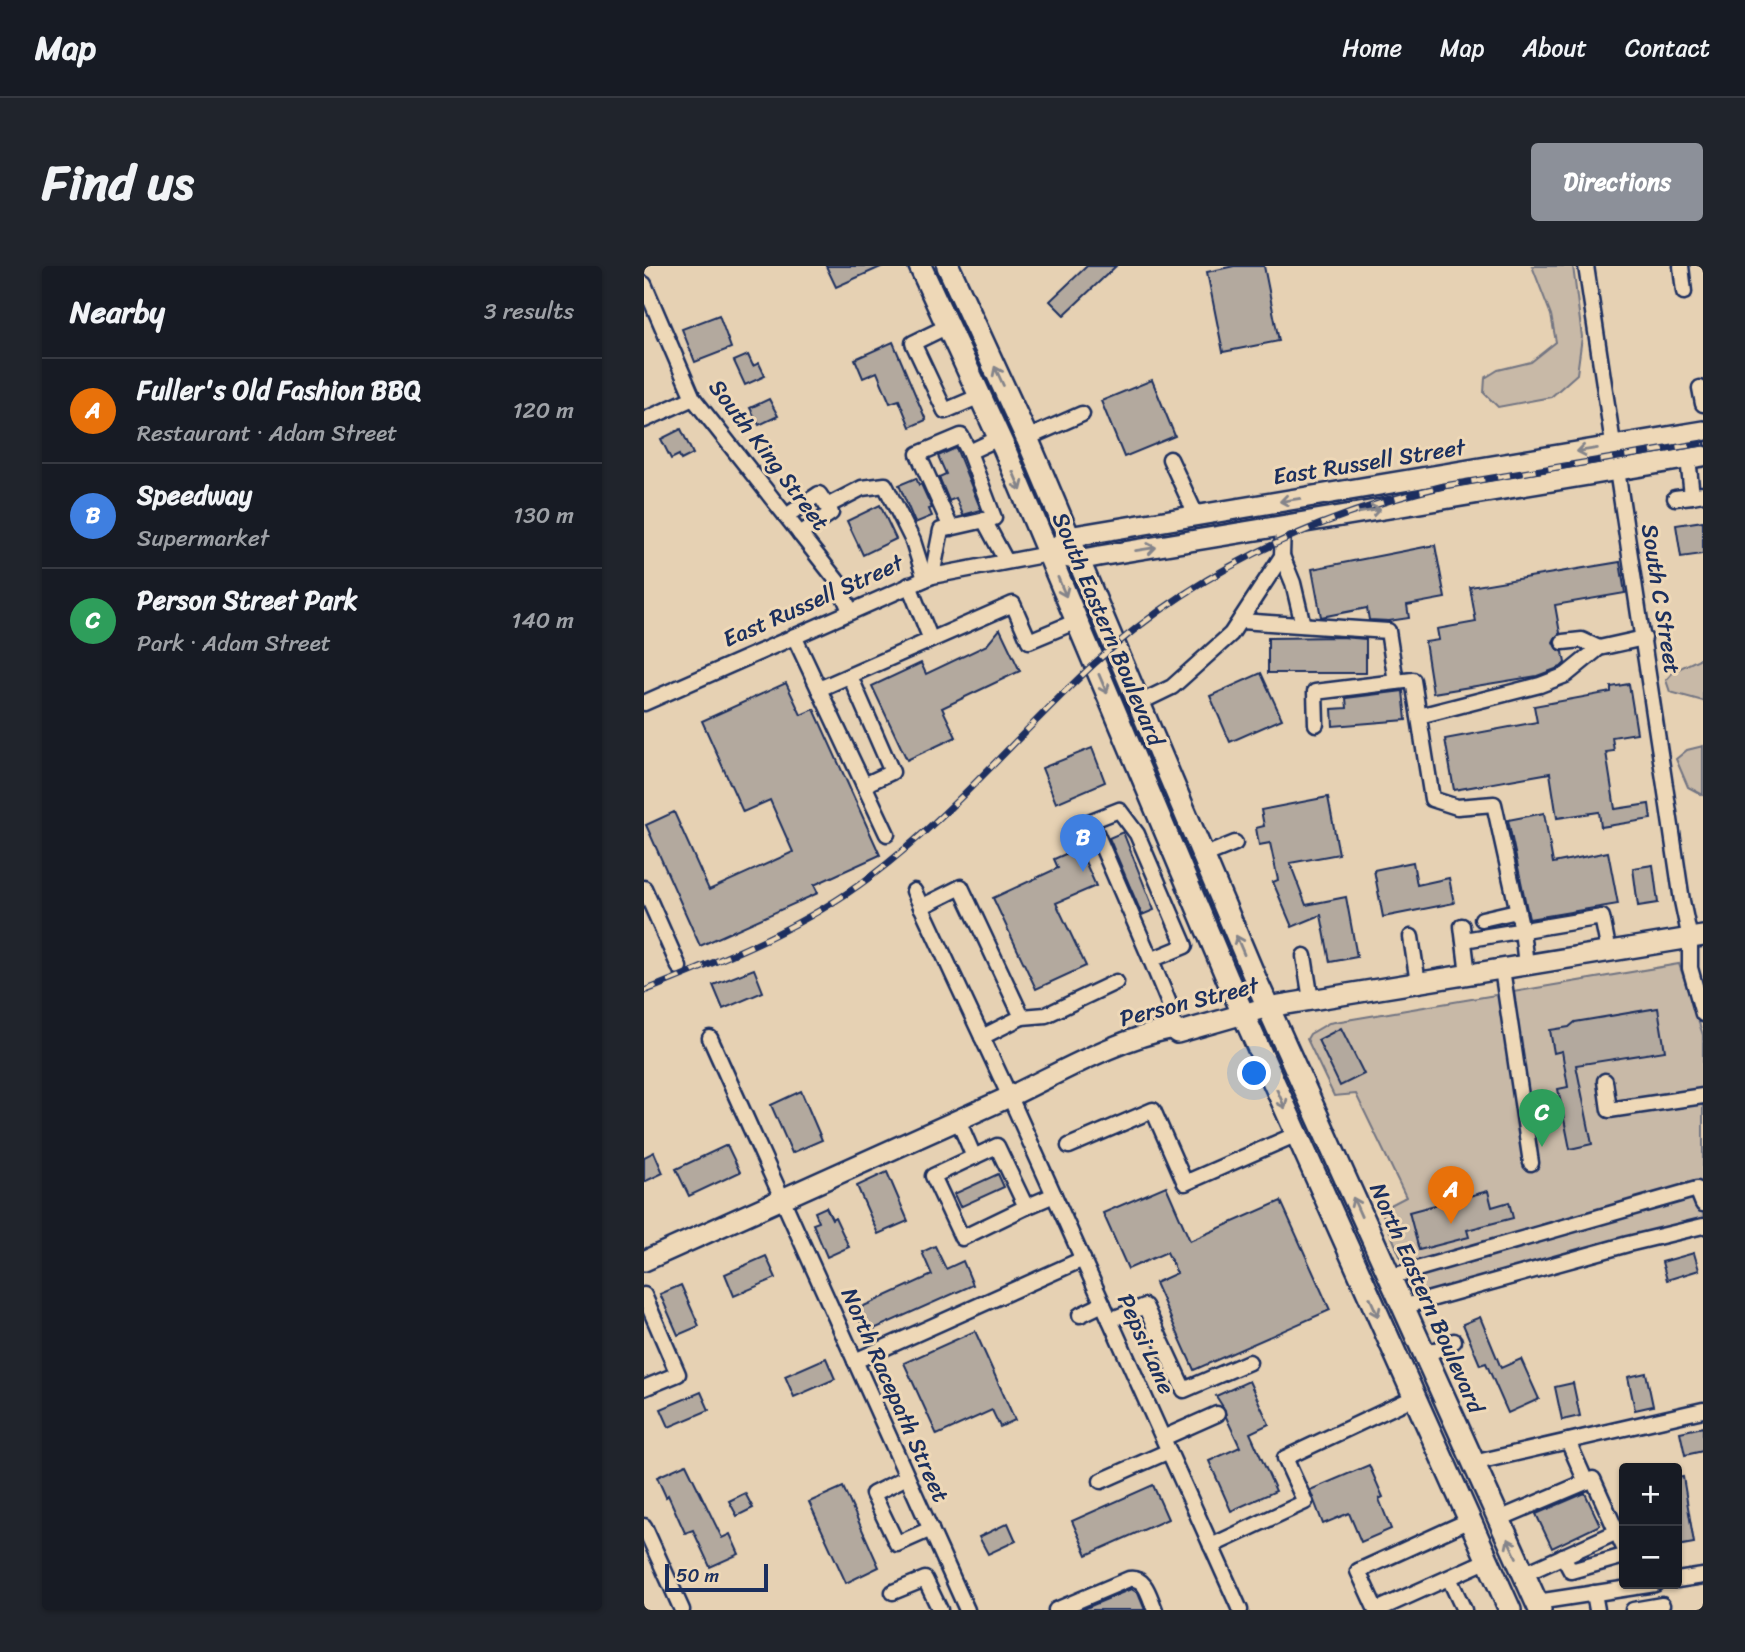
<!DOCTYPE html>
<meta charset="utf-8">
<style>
body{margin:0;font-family:Sriracha,sans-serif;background:#20242c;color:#f1f3f6}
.controls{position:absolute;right:21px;bottom:21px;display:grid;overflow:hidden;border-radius:7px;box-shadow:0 2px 5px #0004}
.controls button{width:63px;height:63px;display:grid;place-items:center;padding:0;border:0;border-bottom:2px solid #363941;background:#171b24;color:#f1f3f6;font:35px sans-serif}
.scale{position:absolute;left:21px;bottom:18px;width:103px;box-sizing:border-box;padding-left:7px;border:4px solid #1b2f5e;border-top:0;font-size:19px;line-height:24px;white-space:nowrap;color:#1b2f5e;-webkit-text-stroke:5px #eed8b7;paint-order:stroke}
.you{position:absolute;left:611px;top:808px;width:24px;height:24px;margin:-18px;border:5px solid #fff;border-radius:50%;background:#1a73e8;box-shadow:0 0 0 10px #1a73e833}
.badge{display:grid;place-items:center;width:46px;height:46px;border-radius:50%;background:#8c9099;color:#fff;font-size:23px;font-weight:700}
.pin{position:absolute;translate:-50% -58px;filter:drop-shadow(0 2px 4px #0008)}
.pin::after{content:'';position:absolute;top:37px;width:24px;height:21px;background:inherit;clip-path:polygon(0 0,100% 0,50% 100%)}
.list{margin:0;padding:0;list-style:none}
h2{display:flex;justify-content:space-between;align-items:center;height:91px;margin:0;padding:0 28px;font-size:30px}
h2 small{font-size:23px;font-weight:400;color:#9ea1a6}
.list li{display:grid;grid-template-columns:46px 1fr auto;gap:21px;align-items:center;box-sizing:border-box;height:105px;padding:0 28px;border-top:2px solid #363941}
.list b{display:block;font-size:26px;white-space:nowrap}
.list p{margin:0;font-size:23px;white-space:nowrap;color:#9ea1a6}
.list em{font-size:23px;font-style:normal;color:#9ea1a6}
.map{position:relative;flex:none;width:1059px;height:1344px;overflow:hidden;border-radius:7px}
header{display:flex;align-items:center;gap:42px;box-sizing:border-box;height:98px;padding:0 35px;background:#171b24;border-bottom:2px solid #363941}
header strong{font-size:33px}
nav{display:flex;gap:38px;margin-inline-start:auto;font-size:24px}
.intro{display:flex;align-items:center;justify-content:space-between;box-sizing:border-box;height:168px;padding:0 42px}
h1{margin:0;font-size:49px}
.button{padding:18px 32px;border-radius:7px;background:#8c9099;color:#fff;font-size:24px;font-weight:700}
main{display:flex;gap:42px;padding:0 42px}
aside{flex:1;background:#171b24;border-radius:7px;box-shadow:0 2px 5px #0004}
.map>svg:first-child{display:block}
</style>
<header>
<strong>Map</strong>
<nav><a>Home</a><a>Map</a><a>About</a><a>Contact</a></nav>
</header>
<div class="intro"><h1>Find us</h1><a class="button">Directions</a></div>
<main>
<aside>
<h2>Nearby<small>3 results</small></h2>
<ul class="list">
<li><span class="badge" style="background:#e8710a">A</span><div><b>Fuller's Old Fashion BBQ</b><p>Restaurant · Adam Street</p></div><em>120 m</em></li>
<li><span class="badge" style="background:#3f7fe0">B</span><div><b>Speedway</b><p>Supermarket</p></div><em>130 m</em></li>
<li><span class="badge" style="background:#2e9e5b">C</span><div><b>Person Street Park</b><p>Park · Adam Street</p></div><em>140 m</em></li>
</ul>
</aside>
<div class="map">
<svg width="1059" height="1344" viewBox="0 0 1059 1344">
<rect width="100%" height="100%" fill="#e6d1b3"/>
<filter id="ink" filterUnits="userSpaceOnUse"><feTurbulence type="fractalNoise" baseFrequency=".0143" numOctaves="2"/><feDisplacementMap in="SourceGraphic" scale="14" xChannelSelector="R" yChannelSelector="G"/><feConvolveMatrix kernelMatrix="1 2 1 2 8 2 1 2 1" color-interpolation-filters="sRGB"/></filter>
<g filter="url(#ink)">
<g fill="#c8b9a7" stroke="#727482" stroke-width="2">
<path d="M888,0H929L938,71L933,108L907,131L854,141L840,127L841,112L854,104L887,96L912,76L907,49Z"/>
<path d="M1059,391V435L1026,426L1022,414L1030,405Z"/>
<path d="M1059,480V529L1044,521L1032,493L1043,484Z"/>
<path d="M1035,698L1059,769V954L772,1029L737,944L762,931L712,828L690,830L663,773L666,768L685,757Z"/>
</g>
<g fill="#b3a99e" stroke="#1b2f5e" stroke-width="2">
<path d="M182,0H239L192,21Z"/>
<path d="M443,0H472L420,49L406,35Z"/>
<path d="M590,0H620L635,75L579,86L563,6Z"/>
<path d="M75,49L87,82L51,96L38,63Z"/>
<path d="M249,76L282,154L266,161L255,134L246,137L233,106L219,112L211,93Z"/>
<path d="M104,89L109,100L115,97L121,110L101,119L90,95Z"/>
<path d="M508,114L531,170L480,191L457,135Z"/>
<path d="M125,133L134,150L115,159L106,142Z"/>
<path d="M37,163L49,188L37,194L35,189L27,193L17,173Z"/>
<path d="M312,182L337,244L319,249L312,232L305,235L295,211L302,208L294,190Z"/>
<path d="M272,212L275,219L277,218L288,242L285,243L288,250L271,257L255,219Z"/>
<path d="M236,239L252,273L219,289L203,255Z"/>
<path d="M1059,255V288L1037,291L1032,259Z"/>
<path d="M791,279L801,332L763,339L765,352L745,355L725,354L723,342L677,351L668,303Z"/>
<path d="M976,296L981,327L911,339L916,367L911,372L909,376L912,382L919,386L921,397L917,401L893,410L789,427L781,376L795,374L793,363L832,356L826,321Z"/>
<path d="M356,363L376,405L298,442L312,471L263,494L228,420L277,397L282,408L343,379Z"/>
<path d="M697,371L722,373V407H624V372Z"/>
<path d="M617,407L638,453L586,476L566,430Z"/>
<path d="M142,417L157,449L170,443L236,589L170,619L174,627L56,680L2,559L30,546L65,624L149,586L126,534L99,546L58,455Z"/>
<path d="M985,418L993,467L968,471L970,485L962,486L971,543L1005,538L1007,553L957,561L955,546L913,552L906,507L810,524L801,473L893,456L890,440L967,426V421Z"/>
<path d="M759,425L762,454L689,460L688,443L703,442L702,432Z"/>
<path d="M448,482L461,516L412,537L398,502Z"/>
<path d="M684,531L695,588L646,597L662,639L702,631L713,691L686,696L677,649L648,661L629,616L634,614L626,577L615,579L612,562L620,560L617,544Z"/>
<path d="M900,547L909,597L964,586L974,638L885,653L864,554Z"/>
<path d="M479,566L510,644L498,649L465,572Z"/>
<path d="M435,582L452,620L412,637L442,700L392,723L349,632L414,602L410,593Z"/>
<path d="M769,596L773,619L805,612L810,637L739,651L730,604Z"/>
<path d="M1009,599L1014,637L994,640L989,602Z"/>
<path d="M110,703L119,726L79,743L69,719Z"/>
<path d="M1014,742L1021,785L932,799L948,878L926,883L914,823L924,821L918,785L910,787L906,764L925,761L931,756Z"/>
<path d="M697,762L720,808L696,820L674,774Z"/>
<path d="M157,825L178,874L148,887L127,839Z"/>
<path d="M83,879L96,906L45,930L32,903Z"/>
<path d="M10,886L19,907L0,916V891Z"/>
<path d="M243,906L264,955L234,968L213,920Z"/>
<path d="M354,908L360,921L316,941L310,928Z"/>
<path d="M522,920L546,975L637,935L686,1044L550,1104L511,1017L533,1007L523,986L484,1003L459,947Z"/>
<path d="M844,925L848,941L865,936L869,952L823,964L825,971L775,984L765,946Z"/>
<path d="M182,941L188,953L191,951L205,981L183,991L169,958L175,956L171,946Z"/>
<path d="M291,980L302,1003L319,995L329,1019L221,1067L211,1044L288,1009L278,986Z"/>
<path d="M1050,987L1055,1004L1023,1014L1018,996Z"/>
<path d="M122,990L132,1012L90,1030L81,1008Z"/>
<path d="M37,1019L55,1060L34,1069L16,1028Z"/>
<path d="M836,1051L857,1102L877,1093L895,1133L864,1147L842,1097L836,1099L819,1058Z"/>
<path d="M331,1065L371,1154L356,1161L348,1144L293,1169L260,1097Z"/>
<path d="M182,1092L191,1113L150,1131L141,1110Z"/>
<path d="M1002,1107L1009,1140L991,1144L984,1111Z"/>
<path d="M605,1115L625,1158L606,1167L632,1225L587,1245L565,1195L596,1181L582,1151L581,1144L572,1130Z"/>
<path d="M929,1117L936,1150L918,1154L911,1121Z"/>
<path d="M57,1126L65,1144L25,1161L17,1143Z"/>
<path d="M1059,1161V1185L1041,1189L1036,1166Z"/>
<path d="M42,1198L78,1272L86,1268L95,1288L66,1301L49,1264L41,1267L24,1229L22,1231L13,1211Z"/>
<path d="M725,1199L739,1231L735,1233L747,1263L717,1276L705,1247L679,1258L666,1224Z"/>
<path d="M1039,1211L1050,1277L1033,1280V1212Z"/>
<path d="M509,1219L524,1253L443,1289L428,1255Z"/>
<path d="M199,1221L235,1301L202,1317L165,1236Z"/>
<path d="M101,1227L109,1242L93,1250L85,1235Z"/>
<path d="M941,1227L956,1259L908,1282L892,1248Z"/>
<path d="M364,1257L372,1275L344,1288L335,1271Z"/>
<path d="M487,1323L494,1327L501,1344H437Z"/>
</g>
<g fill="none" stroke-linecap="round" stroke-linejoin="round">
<g stroke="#1b2f5e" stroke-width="19">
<g id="minor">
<path d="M942,0C975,211 1007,423 1038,635L1046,673V702L1059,748"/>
<path d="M1037,0L1040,26"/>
<path d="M0,18L49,132L194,316L206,345"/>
<path d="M304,60L269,77L301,145L336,130"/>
<path d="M1056,122L1059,138"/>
<path d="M0,154L49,132"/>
<path d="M383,172L438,148"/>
<path d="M325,186L355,172"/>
<path d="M1044,192L1048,230L1059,228"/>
<path d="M526,193L552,249"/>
<path d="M1031,232L1048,230"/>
<path d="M142,250L175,228L183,240"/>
<path d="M340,254L362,295"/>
<path d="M156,268L187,247L183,240L218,222L241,219L269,275L281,313"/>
<path d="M638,290L649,317L659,359"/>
<path d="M288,310L297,264L350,252L325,186L317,170L274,188L307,262"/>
<path d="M265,319L287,374"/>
<path d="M597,355L744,365L752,416L671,426L672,458"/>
<path d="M150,370L243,568"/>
<path d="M919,376L938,374L955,382"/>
<path d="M206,410L248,506L220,519"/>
<path d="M752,416L769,414L788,533L813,541L850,538L878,664L882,699"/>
<path d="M175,423L369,338L385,375L433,355"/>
<path d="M0,437L288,310L404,288"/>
<path d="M495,437L528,421L587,368L638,290L639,260"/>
<path d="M775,450L896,419L922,409L955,382L1000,372"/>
<path d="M475,544L493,568L541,680L507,694L447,555Z"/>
<path d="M559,590L591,577"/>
<path d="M0,622L35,701"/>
<path d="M270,625L366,831L596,1344"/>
<path d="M277,641L317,621L378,751L338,771"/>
<path d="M838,653L873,645"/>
<path d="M818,660L824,709"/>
<path d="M767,671L774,717"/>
<path d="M820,674L958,651L965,686"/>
<path d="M660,690L667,734"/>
<path d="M507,694L524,735L530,762"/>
<path d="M858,703L887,897"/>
<path d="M378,751L402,749L472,716"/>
<path d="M66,772L323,1344"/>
<path d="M961,815L965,844L1059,830"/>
<path d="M314,854L330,891"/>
<path d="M353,880L382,941L318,972L289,910Z"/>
<path d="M425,880L509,844L541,917L653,868"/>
<path d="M382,941L410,929"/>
<path d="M745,1011L1053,923L1059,938"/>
<path d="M0,1029L34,1108L0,1122"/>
<path d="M758,1041L984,978L1059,960"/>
<path d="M436,1049L459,1038"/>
<path d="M466,1054L501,1040L540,1124L605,1096"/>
<path d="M780,1090L810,1075"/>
<path d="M211,1095L439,993"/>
<path d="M519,1172L573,1148"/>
<path d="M924,1175L942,1216"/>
<path d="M829,1197L1059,1144"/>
<path d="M263,1211L229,1228L253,1278L287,1263"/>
<path d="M457,1215L525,1185"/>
<path d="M855,1253L949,1213L980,1282"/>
<path d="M0,1260L38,1344"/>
<path d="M567,1280L661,1236L641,1192L771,1131"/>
<path d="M919,1290L927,1305L980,1290"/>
<path d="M880,1308L973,1266"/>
<path d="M805,1312L820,1344"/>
<path d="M1033,1314L1059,1310"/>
<path d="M249,1326L281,1313L296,1344"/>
<path d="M950,1327L953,1344"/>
<path d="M893,1336L1011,1318"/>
<path d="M412,1344L485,1313C502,1311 505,1330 511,1344"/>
<path d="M732,1344L714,1305L826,1254"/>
<path d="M733,1344L844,1294"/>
<path d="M989,1344L1018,1339"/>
</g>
</g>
<g stroke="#1b2f5e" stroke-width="24">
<g id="major">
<path d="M404,288L424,271L1059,165"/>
<path d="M421,291L434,294L455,290L1059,190"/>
<path d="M0,995C118,942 236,889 354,836C411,810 468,774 530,762L533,767L624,741L1059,670"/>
</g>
</g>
<g stroke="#1b2f5e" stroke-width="26">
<g id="highway">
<path d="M276,0L360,182L584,714L866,1344"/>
<path d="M304,0L383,172L611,712L896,1344"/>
</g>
</g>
<use href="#minor" stroke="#eed8b7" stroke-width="14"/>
<use href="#major" stroke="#eed8b7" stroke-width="19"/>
<use href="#highway" stroke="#eed8b7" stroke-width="21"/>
<g stroke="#1b2f5e" stroke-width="7">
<path id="rail" d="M0,725C79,693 157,663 226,611C309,549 375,467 451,397C550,307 671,250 800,220L1059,177"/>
</g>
<use href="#rail" stroke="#eed8b7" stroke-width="4.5" stroke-dasharray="13" stroke-linecap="butt"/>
</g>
<defs><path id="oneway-shaft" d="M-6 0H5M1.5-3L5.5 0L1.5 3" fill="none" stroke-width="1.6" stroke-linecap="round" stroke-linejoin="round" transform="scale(1.75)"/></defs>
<g stroke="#84848a">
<use href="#oneway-shaft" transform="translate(355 110) rotate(-115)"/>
<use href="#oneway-shaft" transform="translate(943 184) rotate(171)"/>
<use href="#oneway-shaft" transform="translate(373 215) rotate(67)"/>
<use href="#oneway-shaft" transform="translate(646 234) rotate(171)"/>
<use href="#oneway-shaft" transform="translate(726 245) rotate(-9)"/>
<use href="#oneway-shaft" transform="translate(502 283) rotate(-9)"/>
<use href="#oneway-shaft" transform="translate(418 321) rotate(67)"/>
<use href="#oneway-shaft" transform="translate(459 418) rotate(67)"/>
<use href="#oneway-shaft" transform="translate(596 679) rotate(-113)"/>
<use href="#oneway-shaft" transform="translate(637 833) rotate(66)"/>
<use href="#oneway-shaft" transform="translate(713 941) rotate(-114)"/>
<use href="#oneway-shaft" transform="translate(730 1041) rotate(66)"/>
<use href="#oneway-shaft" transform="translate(868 1282) rotate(-115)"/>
</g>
</g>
<g text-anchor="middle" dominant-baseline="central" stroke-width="6" stroke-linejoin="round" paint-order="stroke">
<g font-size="23" fill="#1b2f5e" stroke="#eed8b7">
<text transform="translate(125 189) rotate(53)">South King Street</text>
<text transform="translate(725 196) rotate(-9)">East Russell Street</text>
<text transform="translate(1017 333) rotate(81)">South C Street</text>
<text transform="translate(169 335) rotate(-24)">East Russell Street</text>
<text transform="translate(464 363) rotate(67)">South Eastern Boulevard</text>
<text transform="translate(545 736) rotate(-14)">Person Street</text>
<text transform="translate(783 1032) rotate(66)">North Eastern Boulevard</text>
<text transform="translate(502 1078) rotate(66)">Pepsi Lane</text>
<text transform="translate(251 1129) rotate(66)">North Racepath Street</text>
</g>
</g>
</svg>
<div class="controls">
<button>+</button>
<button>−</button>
</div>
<div class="scale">50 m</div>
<div class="you"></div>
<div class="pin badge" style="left:807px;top:958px;background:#e8710a">A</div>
<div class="pin badge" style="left:439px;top:606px;background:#3f7fe0">B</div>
<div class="pin badge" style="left:898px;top:881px;background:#2e9e5b">C</div>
</div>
</main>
